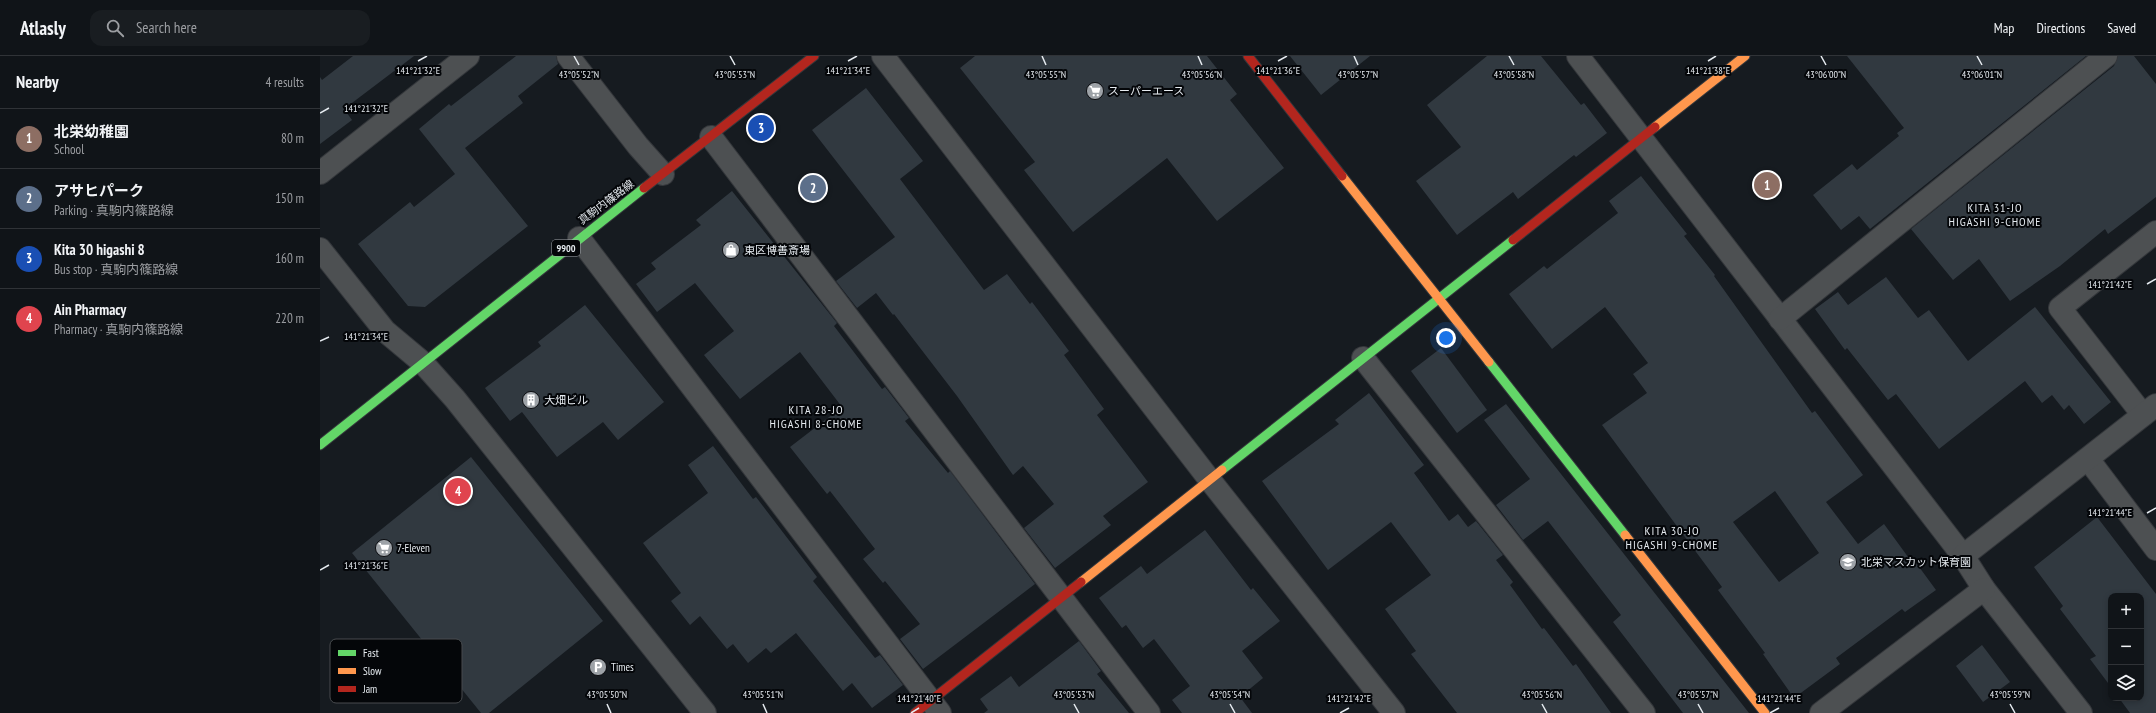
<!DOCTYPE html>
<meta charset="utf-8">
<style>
body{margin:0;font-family:"PT Sans Narrow","Noto Sans JP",sans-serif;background:#191d21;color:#f1f3f6}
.controls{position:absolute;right:12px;bottom:12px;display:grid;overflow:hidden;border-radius:8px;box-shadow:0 2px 6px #0003}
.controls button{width:36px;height:36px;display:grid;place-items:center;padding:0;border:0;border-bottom:1px solid #303337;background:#101418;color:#f1f3f6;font:20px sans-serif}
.you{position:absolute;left:1126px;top:282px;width:14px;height:14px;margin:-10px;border:3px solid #fff;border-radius:50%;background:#1a73e8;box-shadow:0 0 0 6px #1a73e833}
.badge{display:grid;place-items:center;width:26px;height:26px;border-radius:50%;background:#db2777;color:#fff;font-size:13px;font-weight:700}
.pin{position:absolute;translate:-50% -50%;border:2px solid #fff;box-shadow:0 1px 4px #0006}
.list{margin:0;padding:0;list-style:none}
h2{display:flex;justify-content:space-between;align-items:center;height:52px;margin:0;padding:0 16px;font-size:17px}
h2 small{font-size:13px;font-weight:400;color:#9c9ea2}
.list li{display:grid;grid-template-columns:26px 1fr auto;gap:12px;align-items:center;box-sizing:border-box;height:60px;padding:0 16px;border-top:1px solid #303337}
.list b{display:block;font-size:15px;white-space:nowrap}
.list p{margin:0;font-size:13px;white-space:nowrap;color:#9c9ea2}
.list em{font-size:13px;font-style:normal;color:#9c9ea2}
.icon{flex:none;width:22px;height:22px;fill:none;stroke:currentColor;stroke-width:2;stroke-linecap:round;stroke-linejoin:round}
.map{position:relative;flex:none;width:1836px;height:657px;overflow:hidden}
header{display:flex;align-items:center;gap:24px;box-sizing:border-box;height:56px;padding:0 20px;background:#101418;border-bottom:1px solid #303337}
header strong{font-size:19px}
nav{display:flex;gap:22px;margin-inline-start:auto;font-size:14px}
.search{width:280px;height:36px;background:#191d21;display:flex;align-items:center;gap:10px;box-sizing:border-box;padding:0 14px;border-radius:12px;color:#9c9ea2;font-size:15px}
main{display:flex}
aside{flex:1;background:#101418}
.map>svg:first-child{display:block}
</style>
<header>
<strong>Atlasly</strong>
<div class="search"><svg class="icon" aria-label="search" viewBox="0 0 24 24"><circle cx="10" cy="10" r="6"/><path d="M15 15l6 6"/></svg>Search here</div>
<nav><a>Map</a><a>Directions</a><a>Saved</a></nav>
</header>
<main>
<aside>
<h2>Nearby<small>4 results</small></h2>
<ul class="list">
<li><span class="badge" style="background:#8d6e63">1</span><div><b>北栄幼稚園</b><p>School</p></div><em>80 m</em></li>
<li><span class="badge" style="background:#5c6f8a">2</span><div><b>アサヒパーク</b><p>Parking · 真駒内篠路線</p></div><em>150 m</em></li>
<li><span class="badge" style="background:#1a4fb4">3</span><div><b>Kita 30 higashi 8</b><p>Bus stop · 真駒内篠路線</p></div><em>160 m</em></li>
<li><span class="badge" style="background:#e0444e">4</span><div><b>Ain Pharmacy</b><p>Pharmacy · 真駒内篠路線</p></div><em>220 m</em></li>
</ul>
</aside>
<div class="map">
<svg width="1836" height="657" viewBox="0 0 1836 657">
<rect width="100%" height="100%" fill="#161b20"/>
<g fill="#313940" fill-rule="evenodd">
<path d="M33,0H94L24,53L32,64L0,88V21L2,24Z"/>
<path d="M196,0H236L238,8L198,40L203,47L145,92L208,170L105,251L88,250L38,188L90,146L94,151L135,118L99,73L129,48L131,50Z"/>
<path d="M655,0H887L917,38L910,44L964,112L897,165L847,102L753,176L704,114L715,106L640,12Z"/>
<path d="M970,0H1050L1001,39Z"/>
<path d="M1167,0H1221L1261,49L1264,47L1287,77L1256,101L1254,99L1198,143L1193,136L1137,179L1096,125L1141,91L1107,49Z"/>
<path d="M1527,0H1766L1550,173L1539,160L1521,174L1493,139L1532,108L1537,114L1579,80L1577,77L1584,72Z"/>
<path d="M1798,0H1814L1836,28V141L1788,178L1785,173L1740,210L1690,245L1659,203L1633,224L1591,173L1794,10Z"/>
<path d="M546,32L603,105L580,123L664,234L687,218L710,248L712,246L749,295L744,299L784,353L777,359L828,426L783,460L791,469L735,512L704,472L734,448L703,410L693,419L637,340L574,258L573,259L556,237L537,252L516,225L575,181L492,74Z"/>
<path d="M1321,120L1367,178L1364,180L1395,219L1394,220L1492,357L1495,355L1543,419L1506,446L1538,488L1564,468L1591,505L1594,504L1616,534L1585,556L1582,553L1516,602L1520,608L1474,642L1443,598L1445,597L1398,534L1402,531L1282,369L1327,337L1313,318L1328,307L1285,251L1232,293L1189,238L1224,210L1227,213L1298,157L1289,145ZM1455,435L1499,497L1459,526L1413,466Z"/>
<path d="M412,135L517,267L514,270L562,333L565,331L589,362L585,365L628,417L630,415L715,528L603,613L580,583L600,568L565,525L563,527L543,503L555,493L510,435L507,438L470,391L522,351L480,296L420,343L384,299L414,275L375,227L337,256L316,228L336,213L331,207L381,169L376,164Z"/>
<path d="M1566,221L1598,262L1609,254L1648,305L1715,251L1791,346L1764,368L1749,349L1744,354L1732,339L1722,347L1705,325L1619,393L1576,338L1568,344L1527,292L1525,294L1495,253L1518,236L1528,249Z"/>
<path d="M265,249L344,346L298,384L283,366L237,401L202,356L190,365L165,332L221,290L218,286Z"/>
<path d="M1121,292L1167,354L1137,377L1091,315Z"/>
<path d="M1049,337L1104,409L1094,417L1129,465L1138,458L1148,471L1156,465L1183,499L1176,504L1193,526L1190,529L1222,573L1224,572L1253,610L1256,608L1291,657H1137L1091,598L1096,595L1065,553L1111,519L1071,466L1008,514L942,425L1019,368L1015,364Z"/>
<path d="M1186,348L1429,657H1363L1293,566L1301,559L1228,465L1203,484L1176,449L1210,423L1164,364Z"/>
<path d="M393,390L433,443L436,441L497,521L493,525L555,602L560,599L583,629L552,652L532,627L523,635L476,577L451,597L446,592L428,607L413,588L407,593L380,560L370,569L351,545L361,537L323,487L388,437L368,409Z"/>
<path d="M151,401L283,565L169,657H161L32,497Z"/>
<path d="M1777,461L1836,538V657H1810L1799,642H1821V540H1791V631L1770,603L1776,600L1740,553L1743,550L1714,511Z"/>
<path d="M885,474L931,534L933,532L960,565L922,595L943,622L920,641L932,657H862L852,644L870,630L834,583L823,592L806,569L802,572L779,542L821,510L827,518Z"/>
<path d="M759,585L781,615L777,618L809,657H664L668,654L660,643L691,620L699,631Z"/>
<path d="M1662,589L1690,626L1663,646L1636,610Z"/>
</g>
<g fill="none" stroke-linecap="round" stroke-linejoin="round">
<g stroke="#34373b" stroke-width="24">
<g id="street">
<path d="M248,0L318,90L343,118"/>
<path d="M563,0L889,423L1074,657"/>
<path d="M1258,0L1643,500L1664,533L1761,657"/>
<path d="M391,81L829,657"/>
<path d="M0,117L148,0"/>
<path d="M259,182L620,657"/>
<path d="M0,193L65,275L102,306L135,343L385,657"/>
<path d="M1460,263L1786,0"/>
<path d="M1043,302L1324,657"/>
<path d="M1823,359L1740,252L1836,176"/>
<path d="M1768,403L1836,493"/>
<path d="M1643,500L1836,349"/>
<path d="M1501,657L1664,533"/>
</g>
</g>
<g stroke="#34373b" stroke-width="11">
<g id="fast">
<path d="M1169,306L1305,479"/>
<path d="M0,389L324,132"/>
<path d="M902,414L1193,184"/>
</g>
</g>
<g stroke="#34373b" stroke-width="11">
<g id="slow">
<path d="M1335,71L1425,0"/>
<path d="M1022,120L1169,306"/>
<path d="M1305,479L1445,657"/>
<path d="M761,526L902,414"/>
</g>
</g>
<g stroke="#34373b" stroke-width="11">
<g id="jam">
<path d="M928,0L1022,120"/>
<path d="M324,132L494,0"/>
<path d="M1193,184L1335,71"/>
<path d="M595,657L761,526"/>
</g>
</g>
<use href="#street" stroke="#4d5052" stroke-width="22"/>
<use href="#fast" stroke="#63d668" stroke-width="9"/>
<use href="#slow" stroke="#ff974d" stroke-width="9"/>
<use href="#jam" stroke="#b3261e" stroke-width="9"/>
</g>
<path fill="none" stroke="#e6ebf0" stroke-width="1.5" d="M254,0L259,9M410,0L415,9M722,0L726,9M878,0L882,9M1034,0L1038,9M1189,0L1194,9M1501,0L1506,9M1657,0L1662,9M98,5L107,0M528,5L537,0M958,5L967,0M1388,5L1396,0M0,57L9,52M1827,228L1836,223M0,285L9,281M1827,457L1836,452M0,514L9,509M287,648L291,657M443,648L447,657M754,648L759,657M910,648L915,657M1222,648L1227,657M1378,648L1383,657M1690,648L1695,657M591,657L599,652M1020,657L1029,652M1450,657L1459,652"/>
<defs>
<g id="supermarket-disc" transform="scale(0.9)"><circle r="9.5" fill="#9da2a7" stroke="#040609"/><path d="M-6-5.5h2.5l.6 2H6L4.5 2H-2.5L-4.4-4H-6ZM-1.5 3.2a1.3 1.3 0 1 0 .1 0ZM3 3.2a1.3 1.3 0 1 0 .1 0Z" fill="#fff"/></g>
<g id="shop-disc" transform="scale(0.9)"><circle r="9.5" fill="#9da2a7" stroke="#040609"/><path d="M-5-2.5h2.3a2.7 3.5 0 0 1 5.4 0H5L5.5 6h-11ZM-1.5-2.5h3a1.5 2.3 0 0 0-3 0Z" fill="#fff"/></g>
<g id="building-disc" transform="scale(0.9)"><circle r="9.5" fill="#9da2a7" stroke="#040609"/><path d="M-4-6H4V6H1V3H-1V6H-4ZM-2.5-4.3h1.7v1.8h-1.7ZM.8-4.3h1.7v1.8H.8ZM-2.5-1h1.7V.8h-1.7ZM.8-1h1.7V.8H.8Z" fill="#fff"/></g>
<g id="school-disc" transform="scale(0.9)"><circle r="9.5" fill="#9da2a7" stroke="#040609"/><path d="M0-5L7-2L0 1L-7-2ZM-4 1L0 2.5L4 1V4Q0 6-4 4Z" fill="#fff"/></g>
<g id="parking-disc" transform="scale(0.9)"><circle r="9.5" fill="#9da2a7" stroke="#040609"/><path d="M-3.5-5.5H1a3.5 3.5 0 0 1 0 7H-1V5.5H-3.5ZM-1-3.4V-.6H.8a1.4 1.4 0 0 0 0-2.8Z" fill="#fff"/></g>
</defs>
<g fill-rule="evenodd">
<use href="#supermarket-disc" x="775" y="35"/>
<use href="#shop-disc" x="411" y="194"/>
<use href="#building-disc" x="211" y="344"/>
<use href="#supermarket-disc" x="64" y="492"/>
<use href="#school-disc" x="1528" y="506"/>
<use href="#parking-disc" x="278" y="611"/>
</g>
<g text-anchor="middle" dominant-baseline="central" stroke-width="4" stroke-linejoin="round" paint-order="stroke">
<rect fill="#040609" stroke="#a2a6ab" stroke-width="1" x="232" y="184" width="28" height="16" rx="3"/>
<g font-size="10" font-weight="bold" fill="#e6ebf0">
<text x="246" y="192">9900</text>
</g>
<g font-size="11" fill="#e6ebf0" stroke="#040609" text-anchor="start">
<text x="788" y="35">スーパーエース</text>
<text x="424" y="194">東区博善斎場</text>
<text x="224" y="344">大畑ビル</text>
<text x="77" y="492">7-Eleven</text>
<text x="1541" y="506">北栄マスカット保育園</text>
<text x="291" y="611">Times</text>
</g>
<g font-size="11" fill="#e6ebf0" stroke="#040609">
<text transform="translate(286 146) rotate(-37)">真駒内篠路線</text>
</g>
<g font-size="12" letter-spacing="1" fill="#e6ebf0" stroke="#040609">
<text x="1675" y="151">KITA 31-JO<tspan x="1675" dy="14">HIGASHI 9-CHOME</tspan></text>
<text x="496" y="353">KITA 28-JO<tspan x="496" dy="14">HIGASHI 8-CHOME</tspan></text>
<text x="1352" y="474">KITA 30-JO<tspan x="1352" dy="14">HIGASHI 9-CHOME</tspan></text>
</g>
</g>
<rect x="10" y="583" width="132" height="64" rx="6" fill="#040609" stroke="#484b4e" stroke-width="1"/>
<rect x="18" y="594" width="18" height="6" fill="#63d668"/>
<rect x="18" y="612" width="18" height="6" fill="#ff974d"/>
<rect x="18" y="630" width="18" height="6" fill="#b3261e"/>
<g font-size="11" fill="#e6ebf0">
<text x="43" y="601">Fast</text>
<text x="43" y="619">Slow</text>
<text x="43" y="637">Jam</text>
</g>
<g font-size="10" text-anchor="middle" fill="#e6ebf0" stroke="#040609" stroke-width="4" stroke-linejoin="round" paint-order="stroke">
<text x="98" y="18">141°21'32"E</text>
<text x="528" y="18">141°21'34"E</text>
<text x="958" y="18">141°21'36"E</text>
<text x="1388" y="18">141°21'38"E</text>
<text x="259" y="22">43°05'52"N</text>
<text x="415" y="22">43°05'53"N</text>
<text x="726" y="22">43°05'55"N</text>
<text x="882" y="22">43°05'56"N</text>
<text x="1038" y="22">43°05'57"N</text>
<text x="1194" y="22">43°05'58"N</text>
<text x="1506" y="22">43°06'00"N</text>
<text x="1662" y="22">43°06'01"N</text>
<text x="46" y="56">141°21'32"E</text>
<text x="1790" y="232">141°21'42"E</text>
<text x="46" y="284">141°21'34"E</text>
<text x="1790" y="460">141°21'44"E</text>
<text x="46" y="513">141°21'36"E</text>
<text x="287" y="642">43°05'50"N</text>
<text x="443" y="642">43°05'51"N</text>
<text x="754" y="642">43°05'53"N</text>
<text x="910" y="642">43°05'54"N</text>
<text x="1222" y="642">43°05'56"N</text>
<text x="1378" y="642">43°05'57"N</text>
<text x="1690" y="642">43°05'59"N</text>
<text x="599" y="646">141°21'40"E</text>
<text x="1029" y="646">141°21'42"E</text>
<text x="1459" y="646">141°21'44"E</text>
</g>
</svg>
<div class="controls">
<button>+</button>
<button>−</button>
<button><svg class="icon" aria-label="layers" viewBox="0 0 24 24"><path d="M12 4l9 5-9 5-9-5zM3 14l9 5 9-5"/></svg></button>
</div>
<div class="you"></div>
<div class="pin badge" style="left:1447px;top:129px;background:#8d6e63">1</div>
<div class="pin badge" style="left:493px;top:132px;background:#5c6f8a">2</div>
<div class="pin badge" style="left:441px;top:72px;background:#1a4fb4">3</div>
<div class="pin badge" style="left:138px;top:435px;background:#e0444e">4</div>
</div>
</main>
